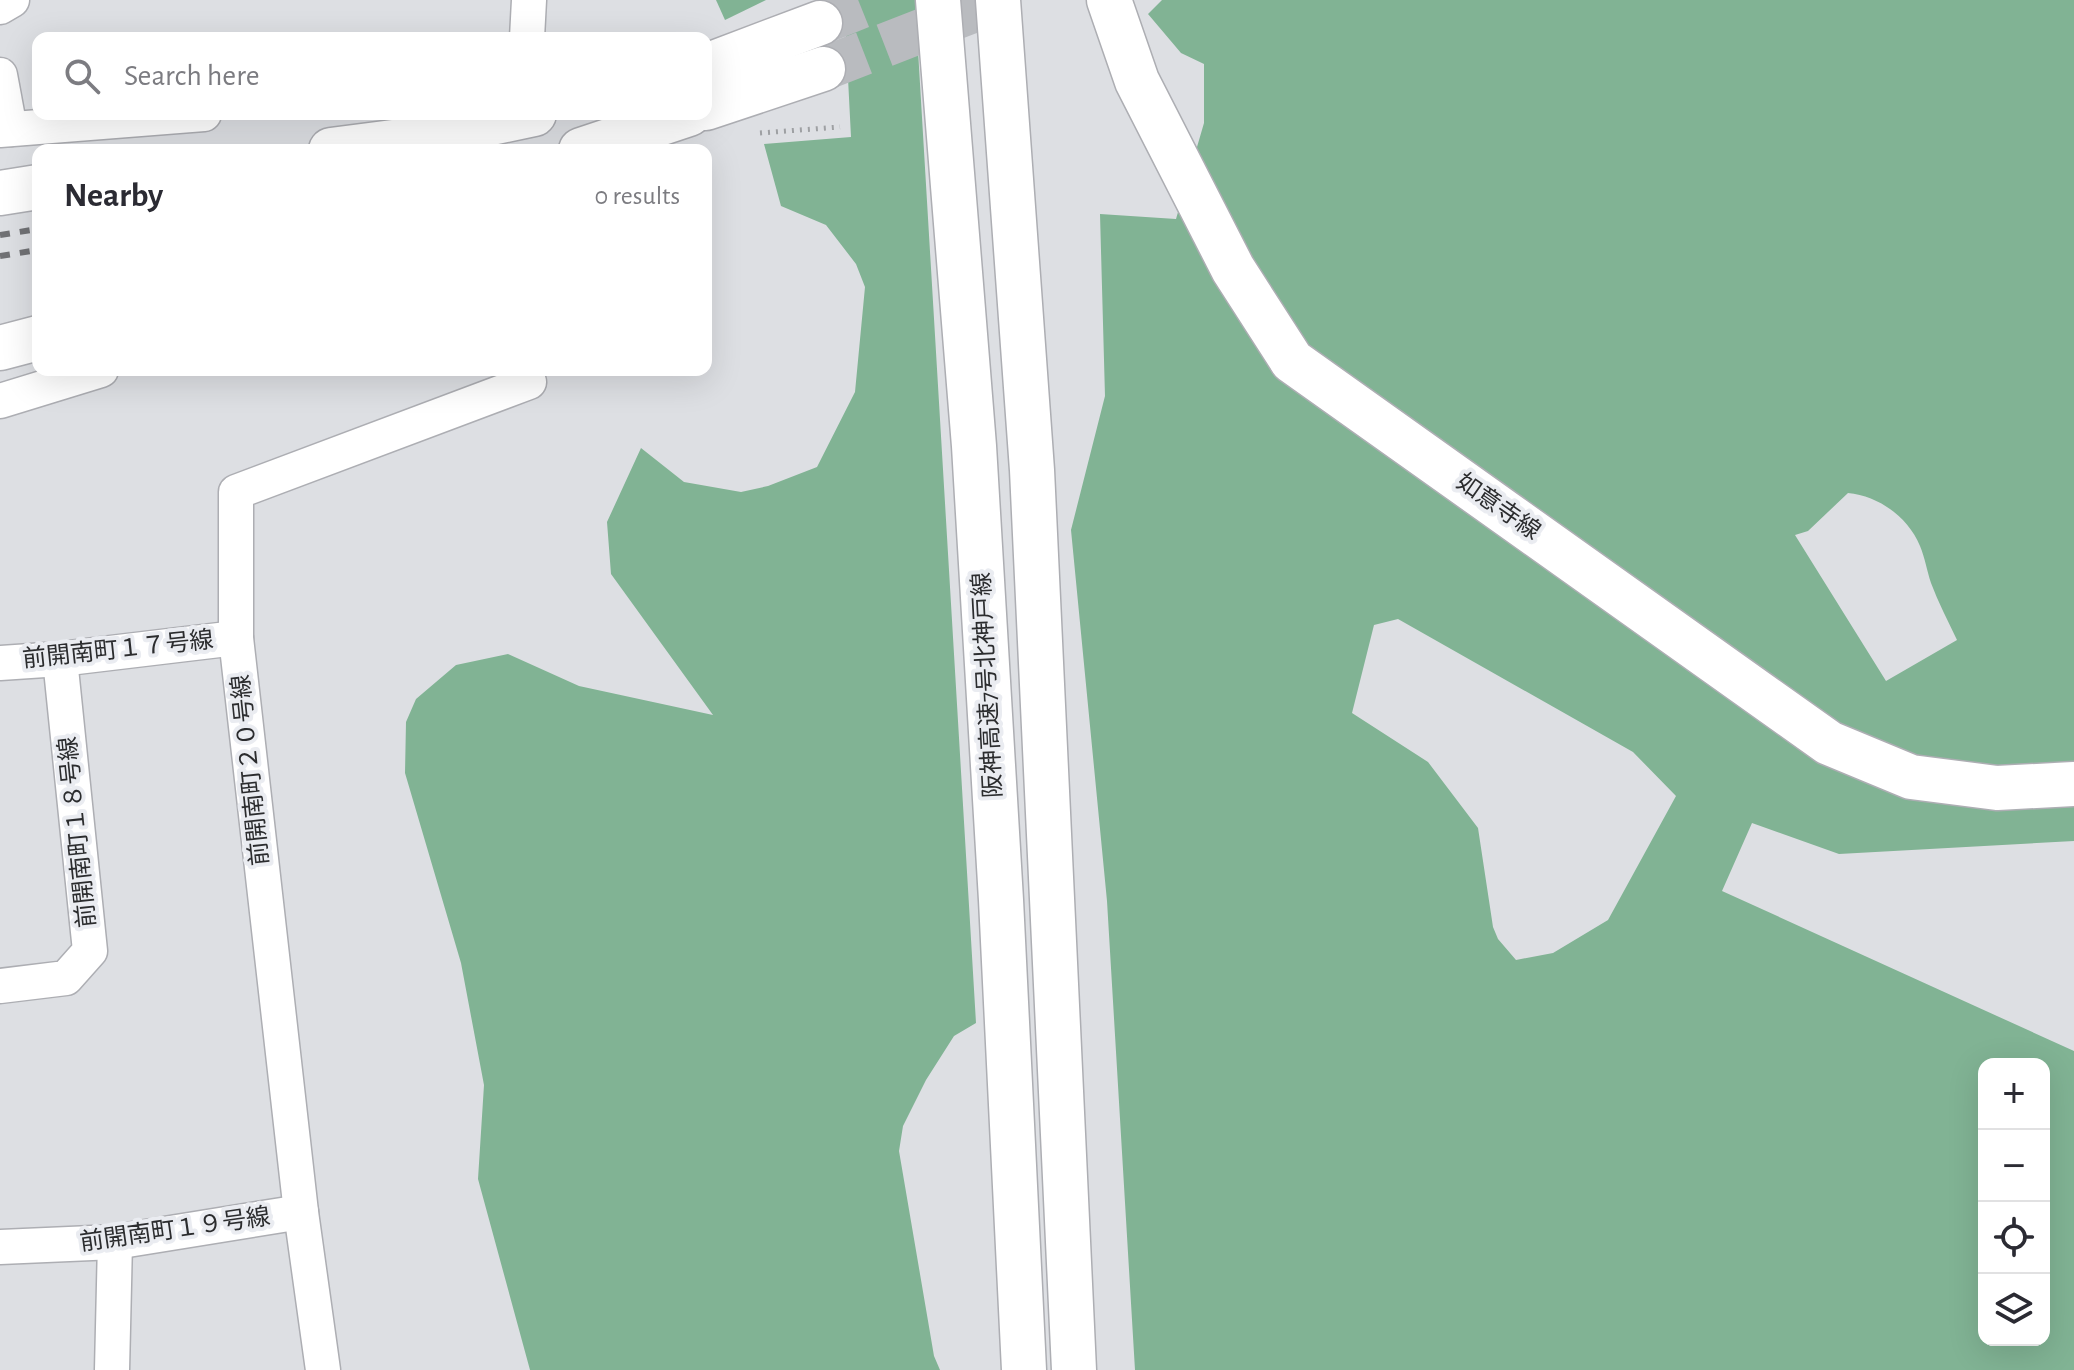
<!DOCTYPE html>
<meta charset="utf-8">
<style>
body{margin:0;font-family:"Alegreya Sans","Noto Sans JP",sans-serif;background:#f7f7f7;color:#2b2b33}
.controls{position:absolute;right:24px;bottom:24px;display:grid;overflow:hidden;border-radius:16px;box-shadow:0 8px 32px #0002}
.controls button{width:72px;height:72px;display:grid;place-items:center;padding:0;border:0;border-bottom:2px solid #e1e1e2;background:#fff;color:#2b2b33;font:40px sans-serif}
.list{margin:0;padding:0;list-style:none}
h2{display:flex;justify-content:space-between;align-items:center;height:104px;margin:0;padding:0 32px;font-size:34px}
h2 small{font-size:26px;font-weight:400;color:#7c7c81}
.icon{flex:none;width:44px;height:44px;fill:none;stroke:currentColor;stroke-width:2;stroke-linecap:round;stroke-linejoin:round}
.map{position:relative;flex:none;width:2074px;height:1370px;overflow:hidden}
.search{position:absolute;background:#fff;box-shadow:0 8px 32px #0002;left:32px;top:32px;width:680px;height:88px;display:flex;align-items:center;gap:20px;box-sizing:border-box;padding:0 28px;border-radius:16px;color:#7c7c81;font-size:30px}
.panel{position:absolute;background:#fff;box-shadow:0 8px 32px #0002;left:32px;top:144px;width:680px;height:232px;border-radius:16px}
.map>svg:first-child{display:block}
</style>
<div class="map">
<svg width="2074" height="1370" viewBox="0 0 2074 1370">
<rect width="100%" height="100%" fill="#dddfe3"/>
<g fill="#81b394" fill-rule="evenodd">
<path d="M716,0H766L725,20Z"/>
<path d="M844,0H915L976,1023L954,1036L926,1080L903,1126L899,1151L934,1356L940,1370H530L478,1179L484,1085L461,963L405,773L406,722L416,699L456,665L508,654L579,686L713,715L611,574L607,522L641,448L684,482L741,492L768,486L817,467L855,392L865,287L856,264L826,225L781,206L764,144L851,137Z"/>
<path d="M1162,0H2074V841L1839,854L1752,823L1722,891L2074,1051V1370H1135L1107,901L1071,530L1105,396L1100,214L1176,219L1204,123V64L1181,53L1148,14ZM1848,493C1879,496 1908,517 1920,546C1925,558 1927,571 1931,583C1938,602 1948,621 1957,640L1886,681L1795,535L1808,531ZM1398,619L1633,752L1676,796L1608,920L1553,953L1516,960L1498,939L1493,927L1478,828L1428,762L1352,713L1374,625ZM1984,1064H2044V1340H1984Z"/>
</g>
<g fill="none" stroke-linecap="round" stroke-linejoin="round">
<g stroke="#b9bbbf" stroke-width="44" stroke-dasharray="44 22" stroke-linecap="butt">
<path d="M820,23L877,0"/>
<path d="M823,69L1001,0"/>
</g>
<g stroke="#adaeb3" stroke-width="37">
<g id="street">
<path d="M0,7L12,0"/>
<path d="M527,38L529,0"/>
<path d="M0,75L10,129"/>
<path d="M0,130L204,114"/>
<path d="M0,401L101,370"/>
<path d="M0,663L60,659L236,638"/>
<path d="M0,986L66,978L90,951L60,659"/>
<path d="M0,1247L115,1242L301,1212"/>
<path d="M112,1370L115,1242"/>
<path d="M323,1370L301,1212L236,638V492L529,382L525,370"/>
</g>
</g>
<g stroke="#adaeb3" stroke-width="47">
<g id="secondary">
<path d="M1109,0L1137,81L1233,269L1292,361L1829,743L1911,777L1997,788L2074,784"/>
<path d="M706,66L820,23"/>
<path d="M706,108L823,69"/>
<path d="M331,150L416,139L534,114"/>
<path d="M581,150L689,114"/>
<path d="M0,193L38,187"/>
<path d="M0,348L38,338"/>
</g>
</g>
<g stroke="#adaeb3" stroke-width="47">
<g id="highway">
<path d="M938,0L974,446L1001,900L1024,1370"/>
<path d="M998,0L1032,470L1074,1370"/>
</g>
</g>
<path stroke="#9ea0a3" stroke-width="5" stroke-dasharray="2 6" stroke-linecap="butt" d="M760,133L840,127"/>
<use href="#street" stroke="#fff" stroke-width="34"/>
<use href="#secondary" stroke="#fff" stroke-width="44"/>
<use href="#highway" stroke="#fff" stroke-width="44"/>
<g stroke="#717275" stroke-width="6" stroke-dasharray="10 10" stroke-linecap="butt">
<path d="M0,235L38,229"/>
<path d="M0,256L38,250"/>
</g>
</g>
<g text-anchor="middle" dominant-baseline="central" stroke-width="8" stroke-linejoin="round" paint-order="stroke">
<g font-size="24" fill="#2b2c2e" stroke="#eaecf1">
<text transform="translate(1498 507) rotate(35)">如意寺線</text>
<text transform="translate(118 650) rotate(-6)">前開南町１７号線</text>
<text transform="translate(988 685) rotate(-93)">阪神高速7号北神戸線</text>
<text transform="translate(251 770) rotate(-96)">前開南町２０号線</text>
<text transform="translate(78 832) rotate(-96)">前開南町１８号線</text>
<text transform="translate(175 1230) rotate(-8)">前開南町１９号線</text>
</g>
</g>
</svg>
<div class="controls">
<button>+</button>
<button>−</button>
<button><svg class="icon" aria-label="locate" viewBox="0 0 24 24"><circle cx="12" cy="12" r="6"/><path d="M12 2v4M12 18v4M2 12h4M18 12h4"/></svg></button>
<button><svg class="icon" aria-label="layers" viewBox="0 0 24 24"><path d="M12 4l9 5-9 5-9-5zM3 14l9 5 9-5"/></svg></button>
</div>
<div class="search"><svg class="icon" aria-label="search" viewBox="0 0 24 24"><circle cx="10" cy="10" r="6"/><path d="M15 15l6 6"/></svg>Search here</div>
<section class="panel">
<h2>Nearby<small>0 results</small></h2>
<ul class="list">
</ul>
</section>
</div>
